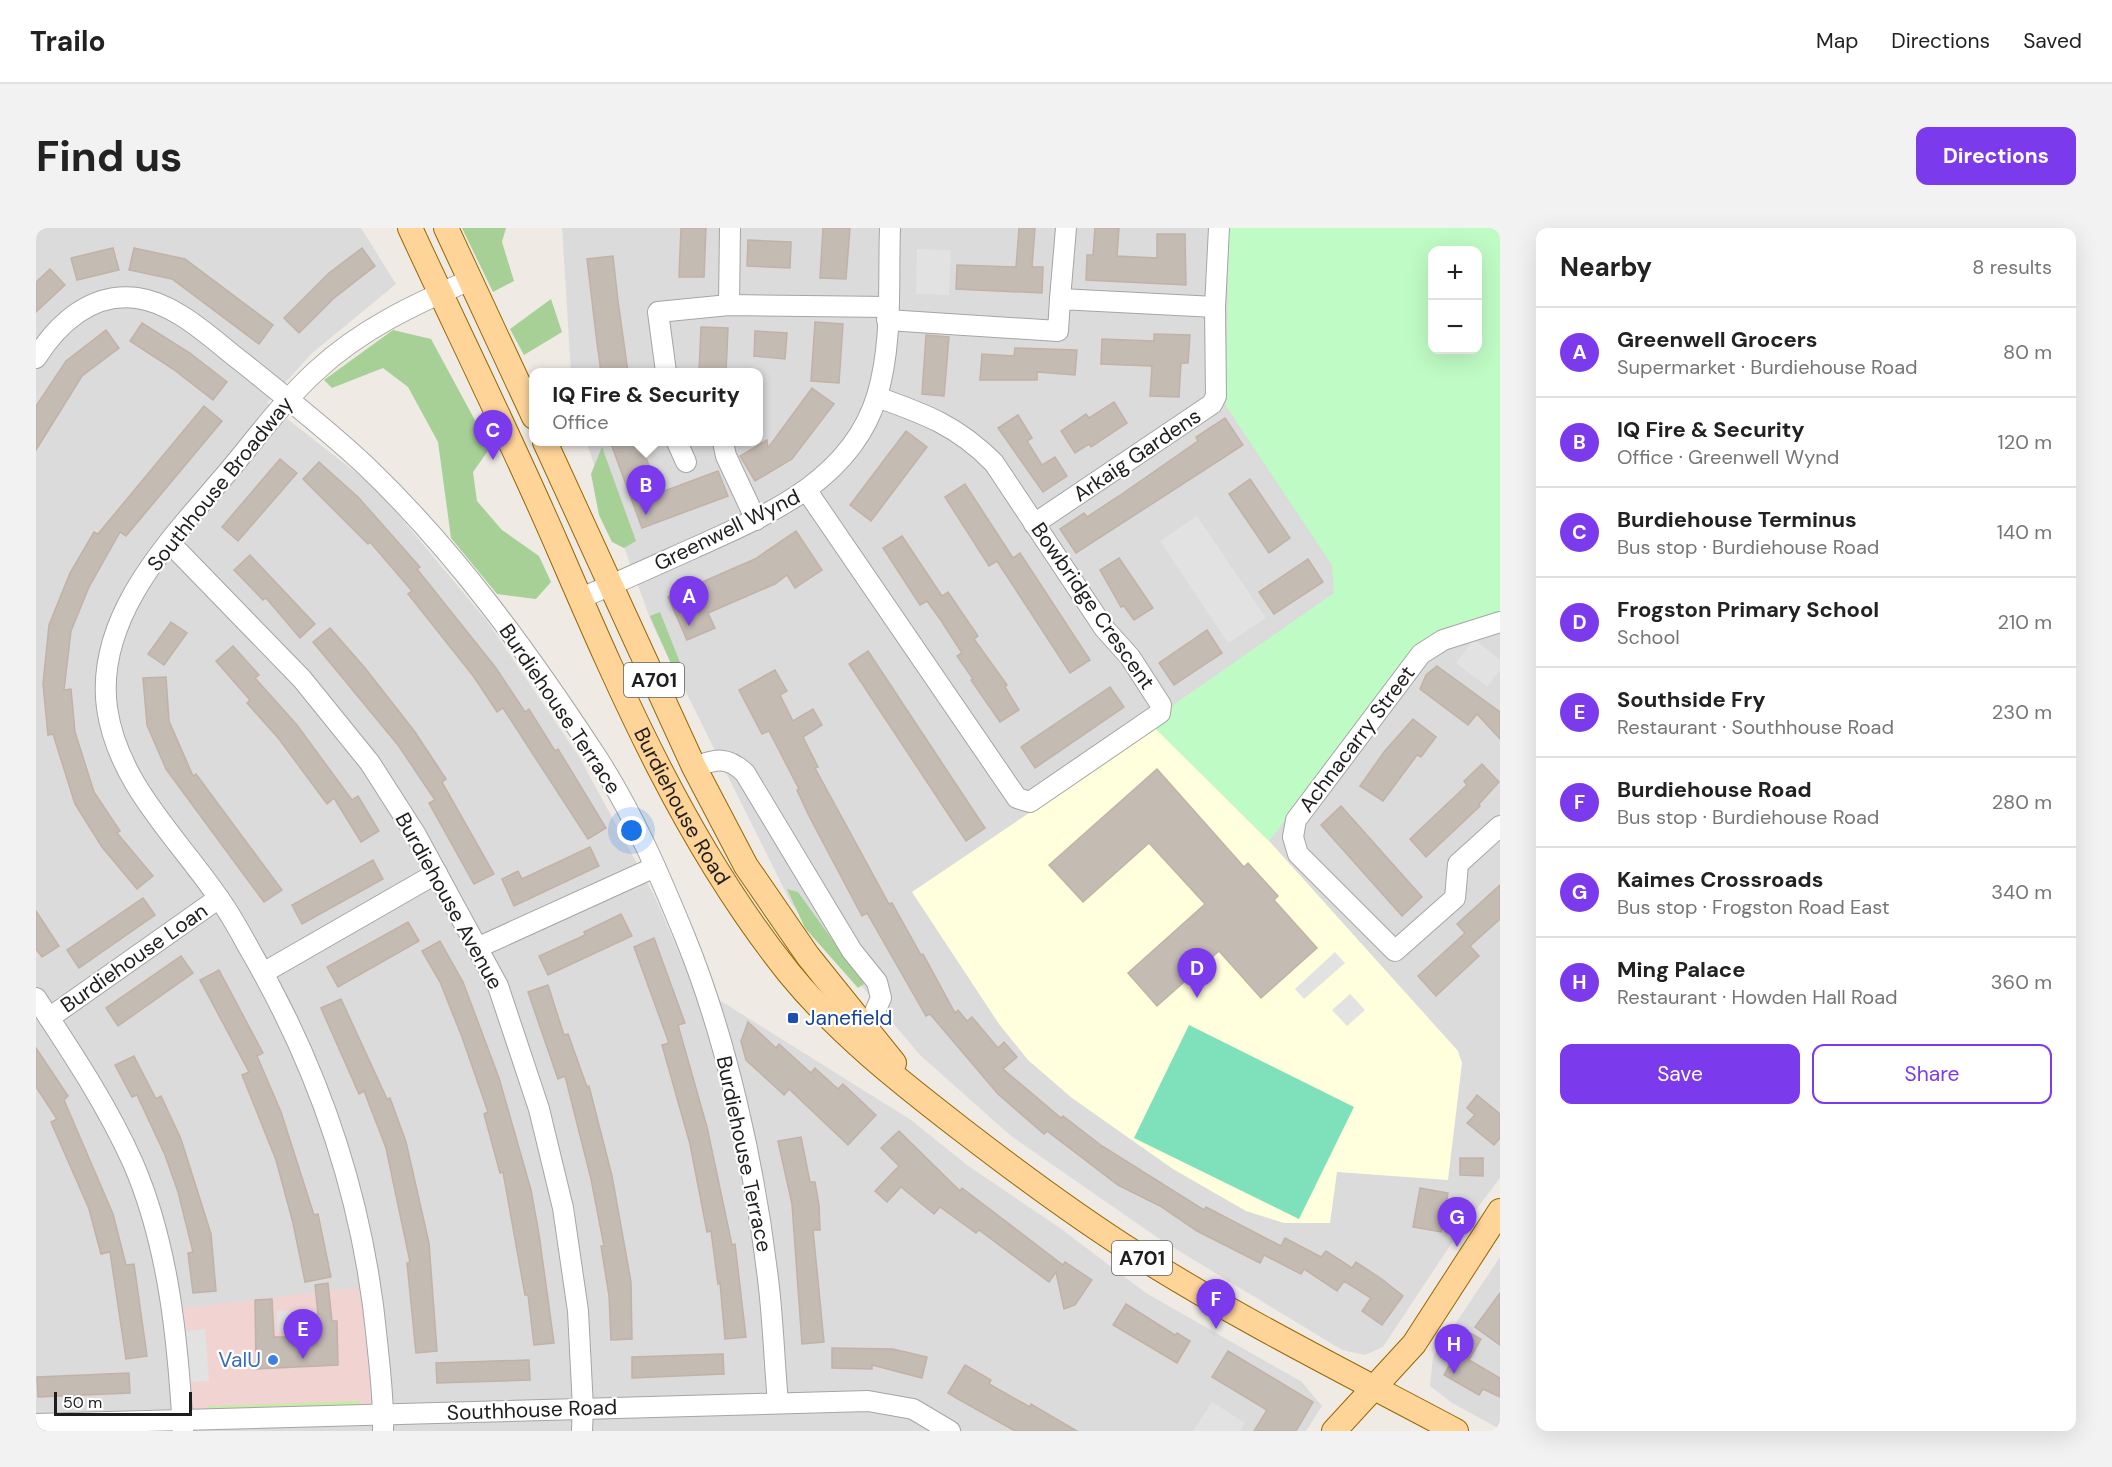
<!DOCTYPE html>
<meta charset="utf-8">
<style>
body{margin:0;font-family:"DM Sans",sans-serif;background:#f2f2f2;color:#222}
.controls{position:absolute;right:18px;top:18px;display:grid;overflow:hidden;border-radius:12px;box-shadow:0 6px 24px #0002}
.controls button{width:54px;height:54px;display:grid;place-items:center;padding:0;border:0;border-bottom:2px solid #e0e0e0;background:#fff;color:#222;font:30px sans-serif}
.scale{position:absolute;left:18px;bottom:15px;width:138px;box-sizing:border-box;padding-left:6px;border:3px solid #1e1e1e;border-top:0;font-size:16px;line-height:21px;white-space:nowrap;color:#1e1e1e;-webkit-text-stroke:4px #fff;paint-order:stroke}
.you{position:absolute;left:596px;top:603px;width:21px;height:21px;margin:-15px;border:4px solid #fff;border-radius:50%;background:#1a73e8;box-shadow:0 0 0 9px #1a73e833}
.badge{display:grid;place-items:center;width:39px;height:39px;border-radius:50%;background:#7c3aed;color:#fff;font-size:20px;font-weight:700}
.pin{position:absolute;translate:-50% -50px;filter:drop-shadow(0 2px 3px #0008)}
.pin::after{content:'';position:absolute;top:32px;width:21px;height:18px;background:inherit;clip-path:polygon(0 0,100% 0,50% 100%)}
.popup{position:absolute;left:493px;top:140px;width:234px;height:78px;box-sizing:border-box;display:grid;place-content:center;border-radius:12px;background:#fff;filter:drop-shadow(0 2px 4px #0005);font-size:20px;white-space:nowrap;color:#767676}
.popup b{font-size:22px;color:#222}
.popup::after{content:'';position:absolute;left:50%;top:100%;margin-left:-12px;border:12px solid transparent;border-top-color:#fff}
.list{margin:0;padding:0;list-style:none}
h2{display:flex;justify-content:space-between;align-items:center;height:78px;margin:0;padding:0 24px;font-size:26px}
h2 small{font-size:20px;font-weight:400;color:#767676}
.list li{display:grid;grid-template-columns:39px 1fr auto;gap:18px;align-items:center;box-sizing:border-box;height:90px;padding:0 24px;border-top:2px solid #e0e0e0}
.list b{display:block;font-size:22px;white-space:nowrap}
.list p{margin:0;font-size:20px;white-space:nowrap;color:#767676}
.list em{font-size:20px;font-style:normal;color:#767676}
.actions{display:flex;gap:12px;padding:18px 24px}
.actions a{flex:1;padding:14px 0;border:2px solid #7c3aed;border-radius:12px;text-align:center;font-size:21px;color:#7c3aed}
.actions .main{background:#7c3aed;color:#fff}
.map{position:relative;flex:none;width:1464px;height:1203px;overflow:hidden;border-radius:12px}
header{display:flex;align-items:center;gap:36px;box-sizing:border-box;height:84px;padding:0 30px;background:#fff;border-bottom:2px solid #e0e0e0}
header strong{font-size:28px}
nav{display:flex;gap:33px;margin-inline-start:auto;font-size:21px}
.intro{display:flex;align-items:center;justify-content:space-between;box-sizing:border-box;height:144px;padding:0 36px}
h1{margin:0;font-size:42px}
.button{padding:15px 27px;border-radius:12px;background:#7c3aed;color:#fff;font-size:21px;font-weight:700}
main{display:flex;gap:36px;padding:0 36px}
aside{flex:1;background:#fff;border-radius:12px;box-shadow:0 6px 24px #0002}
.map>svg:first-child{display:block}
</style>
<header>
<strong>Trailo</strong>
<nav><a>Map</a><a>Directions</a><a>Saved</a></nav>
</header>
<div class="intro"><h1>Find us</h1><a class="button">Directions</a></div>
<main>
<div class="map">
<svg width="1464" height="1203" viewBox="0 0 1464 1203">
<rect width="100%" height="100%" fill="#efebe4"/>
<g fill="#dcdbdb" fill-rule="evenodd">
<path d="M0,0H325L360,56L275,126L231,175L341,261L451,393L544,530L619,669L656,755L875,892L931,937L1024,1000L1110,1065L1266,1154L1286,1178L1270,1203H0Z"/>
<path d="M526,0H1464V950L1421,1007L1347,1119L1329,1127L1306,1122L1125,1012L975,908L884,827L755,675L616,396L550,214H722V144H535ZM1396,22H1442V122H1396Z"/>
<path d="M1464,1029V1201L1416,1175L1394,1158L1397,1129Z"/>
</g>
<path fill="#f1d4d2" d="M327,1059L336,1180L155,1188L140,1081Z"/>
<path fill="#ffd" d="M1119,500L1233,613L1422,823L1426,835L1412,952L1301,944L1294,995H1248L1210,983L1137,941L1036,870L992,832L963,796L876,664Z"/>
<path fill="#c8eba8" d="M324,1173V1179L171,1183V1178Z"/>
<g fill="#a7d097">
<path d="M426,0H470L466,14L478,53L457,64Z"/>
<path d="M515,71L526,104L488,127L474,101Z"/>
<path d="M357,102L395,111L454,220L437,244L441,273L466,302L503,328L515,354L500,371L461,366L415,310L402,214L372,159L347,140L296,160L288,152Z"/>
<path d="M566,219L600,313L588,320L576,314L563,287L555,246Z"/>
<path d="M624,384L647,442L639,445L614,388Z"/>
<path d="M751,661L762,664L828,756L822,760L769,700Z"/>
</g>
<path fill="#bffbc4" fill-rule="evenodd" d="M1193,0H1464V383L1414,400L1385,416L1233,613L1119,500L1140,475L1298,365L1296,337L1190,178ZM1396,22H1442V122H1396Z"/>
<path fill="#7fe1bc" d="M1153,797L1318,879L1263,991L1098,910Z"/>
<g fill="#e2e2e2">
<path d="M881,21L915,22L913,67L880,66Z"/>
<path d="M1161,288L1230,390L1192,415L1124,313Z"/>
<path d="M1438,411L1464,432V442L1451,459L1420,435Z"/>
<path d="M1299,724L1309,735L1268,771L1259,761Z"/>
<path d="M1314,766L1329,782L1311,798L1296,782Z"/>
<path d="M275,1082L276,1104H241V1083Z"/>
<path d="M169,1101L173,1153L153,1154L149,1103Z"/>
<path d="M1176,1174L1209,1195L1204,1203H1157Z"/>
</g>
<g fill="#c4bbb3" stroke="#c1b2a5" stroke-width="1.5">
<path d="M645,0H670L668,49H643Z"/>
<path d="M787,0H814L810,51L784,50Z"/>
<path d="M983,0H999L996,39H1007L1006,65L920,61L921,37L980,39Z"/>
<path d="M1059,0H1083L1081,28L1121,30V6H1149L1150,57L1050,52L1051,27H1057Z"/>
<path d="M712,12L755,14L754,40L711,38Z"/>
<path d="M77,20L83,42L41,52L35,30Z"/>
<path d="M98,20L149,31L237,97L223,116L136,51L93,42Z"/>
<path d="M326,20L339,38L297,71L263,105L248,90L293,45Z"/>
<path d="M577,28L582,73L592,144H565L561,115L551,31Z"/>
<path d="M14,41L29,57L0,84V54Z"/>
<path d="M779,94L807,96L803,155L775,153Z"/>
<path d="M106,95L154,125L191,154L177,172L137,141L94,113Z"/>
<path d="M665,99L692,100L690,144H663Z"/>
<path d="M70,102L83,120L46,148L0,222V178L30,133Z"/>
<path d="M719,103L751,105L749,131L718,128Z"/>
<path d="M1118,106L1154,107L1152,135H1145L1143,169L1114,168L1116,138L1065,136L1066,111L1118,113Z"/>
<path d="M890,107L913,109L908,168L886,166Z"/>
<path d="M979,120L1041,122L1039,147L1001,144V152H944L946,126L978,128Z"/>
<path d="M776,160L798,176L756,231L719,253L704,228L731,212L732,220Z"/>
<path d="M1078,174L1091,195L1055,219L1053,216L1039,225L1025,203L1050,186L1053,190Z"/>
<path d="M168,178L186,193L90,308L84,304L53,359L35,403L28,462L35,461L39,504L58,564L84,603L81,605L117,648L101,661L66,619L39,576L17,506L12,507L7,456L13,397L34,345L58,304L62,306Z"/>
<path d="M982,187L996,210L991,213L1006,237L1019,229L1031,248L1007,264L962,200Z"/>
<path d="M1189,190L1207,217L1040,325L1024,301L1048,285L1051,289L1083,268L1162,213L1160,209Z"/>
<path d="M870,203L891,219L835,293L814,277Z"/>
<path d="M574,213H604L623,265L682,243L692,268L606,300Z"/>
<path d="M244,231L261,245L202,313L186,299Z"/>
<path d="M283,234L322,269L384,339L381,341L460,440L489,484L493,481L519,523L522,521L570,600L552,611L467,480L461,484L438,449L372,366L376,363L334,314L332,316L267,251Z"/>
<path d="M1214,251L1254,310L1233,325L1193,266Z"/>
<path d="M929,256L977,330L984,325L1054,432L1034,445L961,333L953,338L909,269Z"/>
<path d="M760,303L786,342L759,360L751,347L739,356L672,385L679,400L651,412L632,369L719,331Z"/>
<path d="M866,308L906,368L912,364L942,408L938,411L971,457L969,459L983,482L964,494L935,452L937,451L921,428L926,425L906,394L891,373L884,377L847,320Z"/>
<path d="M214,327L279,396L264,410L230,370L227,372L198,342Z"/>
<path d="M1083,330L1117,380L1098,392L1088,378L1085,379L1064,342Z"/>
<path d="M1272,331L1287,354L1238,386L1223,364Z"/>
<path d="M135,394L151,405L128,437L112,426Z"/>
<path d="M294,400L329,440L379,504L410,551L406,554L458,646L438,656L393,575L399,572L362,517L277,414Z"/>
<path d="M1171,402L1186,425L1138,457L1123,435Z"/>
<path d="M197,418L223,447L219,450L261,497L316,572L322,568L343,603L325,614L298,570L291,576L243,511L211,475L214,472L180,433Z"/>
<path d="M832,423L949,600L930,613L813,436Z"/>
<path d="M1401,438L1464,484V511L1441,486L1432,497L1384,461L1390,447Z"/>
<path d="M739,442L751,463L744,467L757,493L777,481L786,497L767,509L782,539L779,540L853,676L856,675L885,727L887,726L919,785L922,782L931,793L936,789L962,820L968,814L981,829L967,841L1025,890L1027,888L1066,918L1168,982L1170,979L1245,1018L1249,1010L1285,1029L1290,1023L1316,1040L1320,1034L1347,1052L1367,1068L1346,1097L1326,1083L1335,1070L1308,1053L1301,1063L1268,1041L1265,1046L1228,1027L1224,1035L1161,1003L1124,978L1082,957L1011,903L1008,906L962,866L894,786L890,788L831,685L826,688L773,588L761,562L763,561L733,503L726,506L703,462Z"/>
<path d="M130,449L133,493L157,548L160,546L246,662L228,674L130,541L111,497L107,450Z"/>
<path d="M1074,459L1088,479L999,540L985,519Z"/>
<path d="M1377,491L1400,509L1385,529L1381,527L1347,573L1324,558L1348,524Z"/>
<path d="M1446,536L1463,554L1443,576L1444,578L1390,629L1374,611L1431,557L1428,553Z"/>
<path d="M1121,541L1208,639L1212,635L1242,668L1238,672L1281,720L1225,770L1183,723L1121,778L1092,745L1169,676L1113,615L1047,674L1013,637Z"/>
<path d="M1305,578L1386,669L1366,688L1285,597Z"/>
<path d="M554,619L563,638L478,678L466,651L482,643L486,651Z"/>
<path d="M337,632L347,651L266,696L256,677Z"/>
<path d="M1464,657V691L1434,718L1443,728L1400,768L1382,748L1429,705L1421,696Z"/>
<path d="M107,670L119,687L43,740L31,722Z"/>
<path d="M0,683L23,718L6,729L0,721Z"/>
<path d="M585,686L596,708L512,747L503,728L549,707L548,704Z"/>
<path d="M372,694L383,713L302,759L291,739Z"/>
<path d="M618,710L649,795L642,797L671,899L696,1017L699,1016L710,1109L689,1111L684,1055L682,1056L675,1003L671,1004L654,916L626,817L633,815L598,719Z"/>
<path d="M404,713L427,754L463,850L495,962L503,1006L518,1115L498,1117L492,1067H489L467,944L464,945L448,886L452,884L426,809L404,754L386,723Z"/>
<path d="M145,728L157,745L82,798L70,780Z"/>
<path d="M183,742L227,825L221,828L245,884L278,987L282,986L295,1049L269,1054L257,995L240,932L206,847L213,844L164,752Z"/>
<path d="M512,757L528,807L532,806L551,859L553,858L576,948L595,1054L596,1111L575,1112L573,1068L565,1018H568L555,951L529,848L522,851L492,764Z"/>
<path d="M305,771L351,871L354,870L370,914L393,1015L401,1123L380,1125L371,1035L374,1034L350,920L328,863L323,866L285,780Z"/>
<path d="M712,794L740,820L743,816L775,845L779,840L802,861L807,856L840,887L812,917L753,861L748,867L710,832L705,813Z"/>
<path d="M0,820L32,868L28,872L77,986L90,1037L98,1036L111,1128L90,1131L74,1024L65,1026L53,981L15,894L21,891L0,859Z"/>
<path d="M98,828L120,871L125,868L145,911L175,1006L180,1063L157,1065L152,1025L157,1024L142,964L129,927L101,867L96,869L79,837Z"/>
<path d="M1441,867L1464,886V910L1458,917L1431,895L1439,887L1431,880Z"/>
<path d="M863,903L924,963L926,960L1027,1037L1029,1034L1056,1052L1039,1077L1028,1081L1020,1044L1013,1054L943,1002L940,1005L904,979L898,986L865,959L851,974L839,963L863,938L845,920Z"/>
<path d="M765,909L774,954H779L783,977L784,1002H777L788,1114L766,1116L756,976L742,913Z"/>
<path d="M1424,930H1447V948L1424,947Z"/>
<path d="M1384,960L1412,965L1405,1004L1377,999Z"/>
<path d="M292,1055L296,1093H301L302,1137L220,1141L219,1072L236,1071L238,1109H278L277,1087L282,1086L279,1057Z"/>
<path d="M1464,1065V1117L1439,1099Z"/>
<path d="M1090,1076L1139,1107L1141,1105L1154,1113L1141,1135L1077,1097Z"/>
<path d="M1432,1104L1445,1111L1433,1132L1464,1150V1169L1447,1161L1443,1167L1408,1147Z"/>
<path d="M796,1120L857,1121L891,1129L886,1150L836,1137V1141L796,1140Z"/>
<path d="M1192,1123L1277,1174L1260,1203H1218L1231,1182L1176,1149Z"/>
<path d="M687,1126L688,1146L596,1150V1129Z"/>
<path d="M493,1132L494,1152L401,1155L400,1135Z"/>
<path d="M929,1137L955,1152L953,1156L994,1179L995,1176L1041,1203H979L922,1171L912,1165Z"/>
<path d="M93,1145L94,1165L2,1169L1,1149Z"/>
</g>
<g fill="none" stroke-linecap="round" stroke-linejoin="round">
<g stroke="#a5a5a5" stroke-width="22">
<g id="minor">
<path d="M1024,71L1030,0"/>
<path d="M693,77L694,0"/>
<path d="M851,92L1022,103L1024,71L1179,79"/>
<path d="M0,130C22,95 56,64 101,70C140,75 176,111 206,134C248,168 291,201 330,238C420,324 494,427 562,531C598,587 624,648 649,709C690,809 718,936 731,1043C737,1086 738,1131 742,1175"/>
<path d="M630,144L622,84L693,77L852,79"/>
<path d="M641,214L650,234"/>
<path d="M687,214L690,228L720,292"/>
<path d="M771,263L981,570L994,574L1124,485L1125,477L1094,429L1068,400L958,235C922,198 889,186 841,169"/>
<path d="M998,296L1176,176L1180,168L1179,79L1183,0"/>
<path d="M133,314L266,451L334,535L380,607L462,758L503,881L527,980L542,1083L547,1180L546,1203"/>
<path d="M545,370C583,354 620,337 658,320C731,287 815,253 841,168C857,115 852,55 854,0"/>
<path d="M1464,394L1407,412L1385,426L1260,592L1257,609L1262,626L1359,723L1419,670L1422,636L1464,598"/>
<path d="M658,539C681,531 691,528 709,545L816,723L841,754L845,770L837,788L816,804"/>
<path d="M443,719L619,639"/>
<path d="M227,745L401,645"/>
<path d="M0,770C35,823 71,877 97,935C133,1018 142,1114 147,1203"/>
<path d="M13,790L183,670"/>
<path d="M0,1196L832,1173L877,1181L914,1203"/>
<path d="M347,1203C348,1173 344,1143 341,1113C328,973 285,844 214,722C204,704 194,685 182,669C141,609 82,556 71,480C59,390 131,315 185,252C216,216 245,175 280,143C325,101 379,76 434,52"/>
</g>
</g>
<g stroke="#986700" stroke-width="26">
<g id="major">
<path id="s1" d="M374,0C424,108 477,215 524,324C588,472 652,619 753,745C803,806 863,853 925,901C982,945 1040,988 1100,1026C1203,1091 1313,1146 1420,1203"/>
<path d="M410,0L498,189"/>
<path d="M509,214L658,539L710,638L772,728L858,835"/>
<path d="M1298,1203L1378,1116L1464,983"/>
</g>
</g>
<use href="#minor" stroke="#fff" stroke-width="20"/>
<use href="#major" stroke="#fed499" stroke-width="24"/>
</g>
<rect fill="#1a4fb4" stroke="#fff" stroke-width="2" x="751" y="784" width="12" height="12" rx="3"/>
<circle fill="#3f7fe0" stroke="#fff" stroke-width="2" cx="237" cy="1132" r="6"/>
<g text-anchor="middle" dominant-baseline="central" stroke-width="4.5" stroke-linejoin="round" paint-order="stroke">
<g fill="#fff" stroke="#626262" stroke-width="1.5">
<rect x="588" y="435" width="60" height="34" rx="4.5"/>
<rect x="1076" y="1013" width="60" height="34" rx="4.5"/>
</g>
<g font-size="20" font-weight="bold" fill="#1e1e1e">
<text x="618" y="452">A701</text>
<text x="1106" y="1030">A701</text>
</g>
<g font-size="21" fill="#1e1e1e" stroke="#fff">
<text transform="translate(1101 227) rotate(-34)">Arkaig Gardens</text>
<text transform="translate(184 256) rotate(-51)">Southhouse Broadway</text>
<text transform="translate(691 302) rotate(-26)">Greenwell Wynd</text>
<text transform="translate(1057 378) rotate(55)">Bowbridge Crescent</text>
<text transform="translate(524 481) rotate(56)">Burdiehouse Terrace</text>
<text transform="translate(1321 511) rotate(-53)">Achnacarry Street</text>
<text stroke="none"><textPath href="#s1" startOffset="639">Burdiehouse Road</textPath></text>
<text transform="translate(413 673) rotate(61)">Burdiehouse Avenue</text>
<text transform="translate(98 730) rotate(-35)">Burdiehouse Loan</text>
<text transform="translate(708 926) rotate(78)">Burdiehouse Terrace</text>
<text transform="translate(496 1182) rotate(-2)">Southhouse Road</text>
</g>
<g font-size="21" fill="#164399" stroke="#fff" text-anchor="start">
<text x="769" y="790">Janefield</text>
</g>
<g font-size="21" fill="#366cbe" stroke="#fff" text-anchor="end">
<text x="225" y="1132">ValU</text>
</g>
</g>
</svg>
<div class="controls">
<button>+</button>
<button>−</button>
</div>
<div class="scale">50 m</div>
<div class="you"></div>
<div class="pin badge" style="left:653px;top:398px">A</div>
<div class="pin badge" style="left:610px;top:287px">B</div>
<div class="popup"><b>IQ Fire &amp; Security</b>Office</div>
<div class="pin badge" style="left:457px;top:232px">C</div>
<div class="pin badge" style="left:1161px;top:770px">D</div>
<div class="pin badge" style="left:267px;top:1131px">E</div>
<div class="pin badge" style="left:1180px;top:1101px">F</div>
<div class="pin badge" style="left:1421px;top:1019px">G</div>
<div class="pin badge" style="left:1418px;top:1146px">H</div>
</div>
<aside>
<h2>Nearby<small>8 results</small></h2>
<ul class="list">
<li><span class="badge">A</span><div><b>Greenwell Grocers</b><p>Supermarket · Burdiehouse Road</p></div><em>80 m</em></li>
<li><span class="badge">B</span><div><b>IQ Fire &amp; Security</b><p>Office · Greenwell Wynd</p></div><em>120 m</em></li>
<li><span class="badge">C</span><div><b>Burdiehouse Terminus</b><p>Bus stop · Burdiehouse Road</p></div><em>140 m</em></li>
<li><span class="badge">D</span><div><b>Frogston Primary School</b><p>School</p></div><em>210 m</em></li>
<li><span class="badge">E</span><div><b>Southside Fry</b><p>Restaurant · Southhouse Road</p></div><em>230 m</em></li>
<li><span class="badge">F</span><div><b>Burdiehouse Road</b><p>Bus stop · Burdiehouse Road</p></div><em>280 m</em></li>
<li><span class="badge">G</span><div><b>Kaimes Crossroads</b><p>Bus stop · Frogston Road East</p></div><em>340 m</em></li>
<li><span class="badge">H</span><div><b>Ming Palace</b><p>Restaurant · Howden Hall Road</p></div><em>360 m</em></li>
</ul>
<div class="actions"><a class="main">Save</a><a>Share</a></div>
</aside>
</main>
